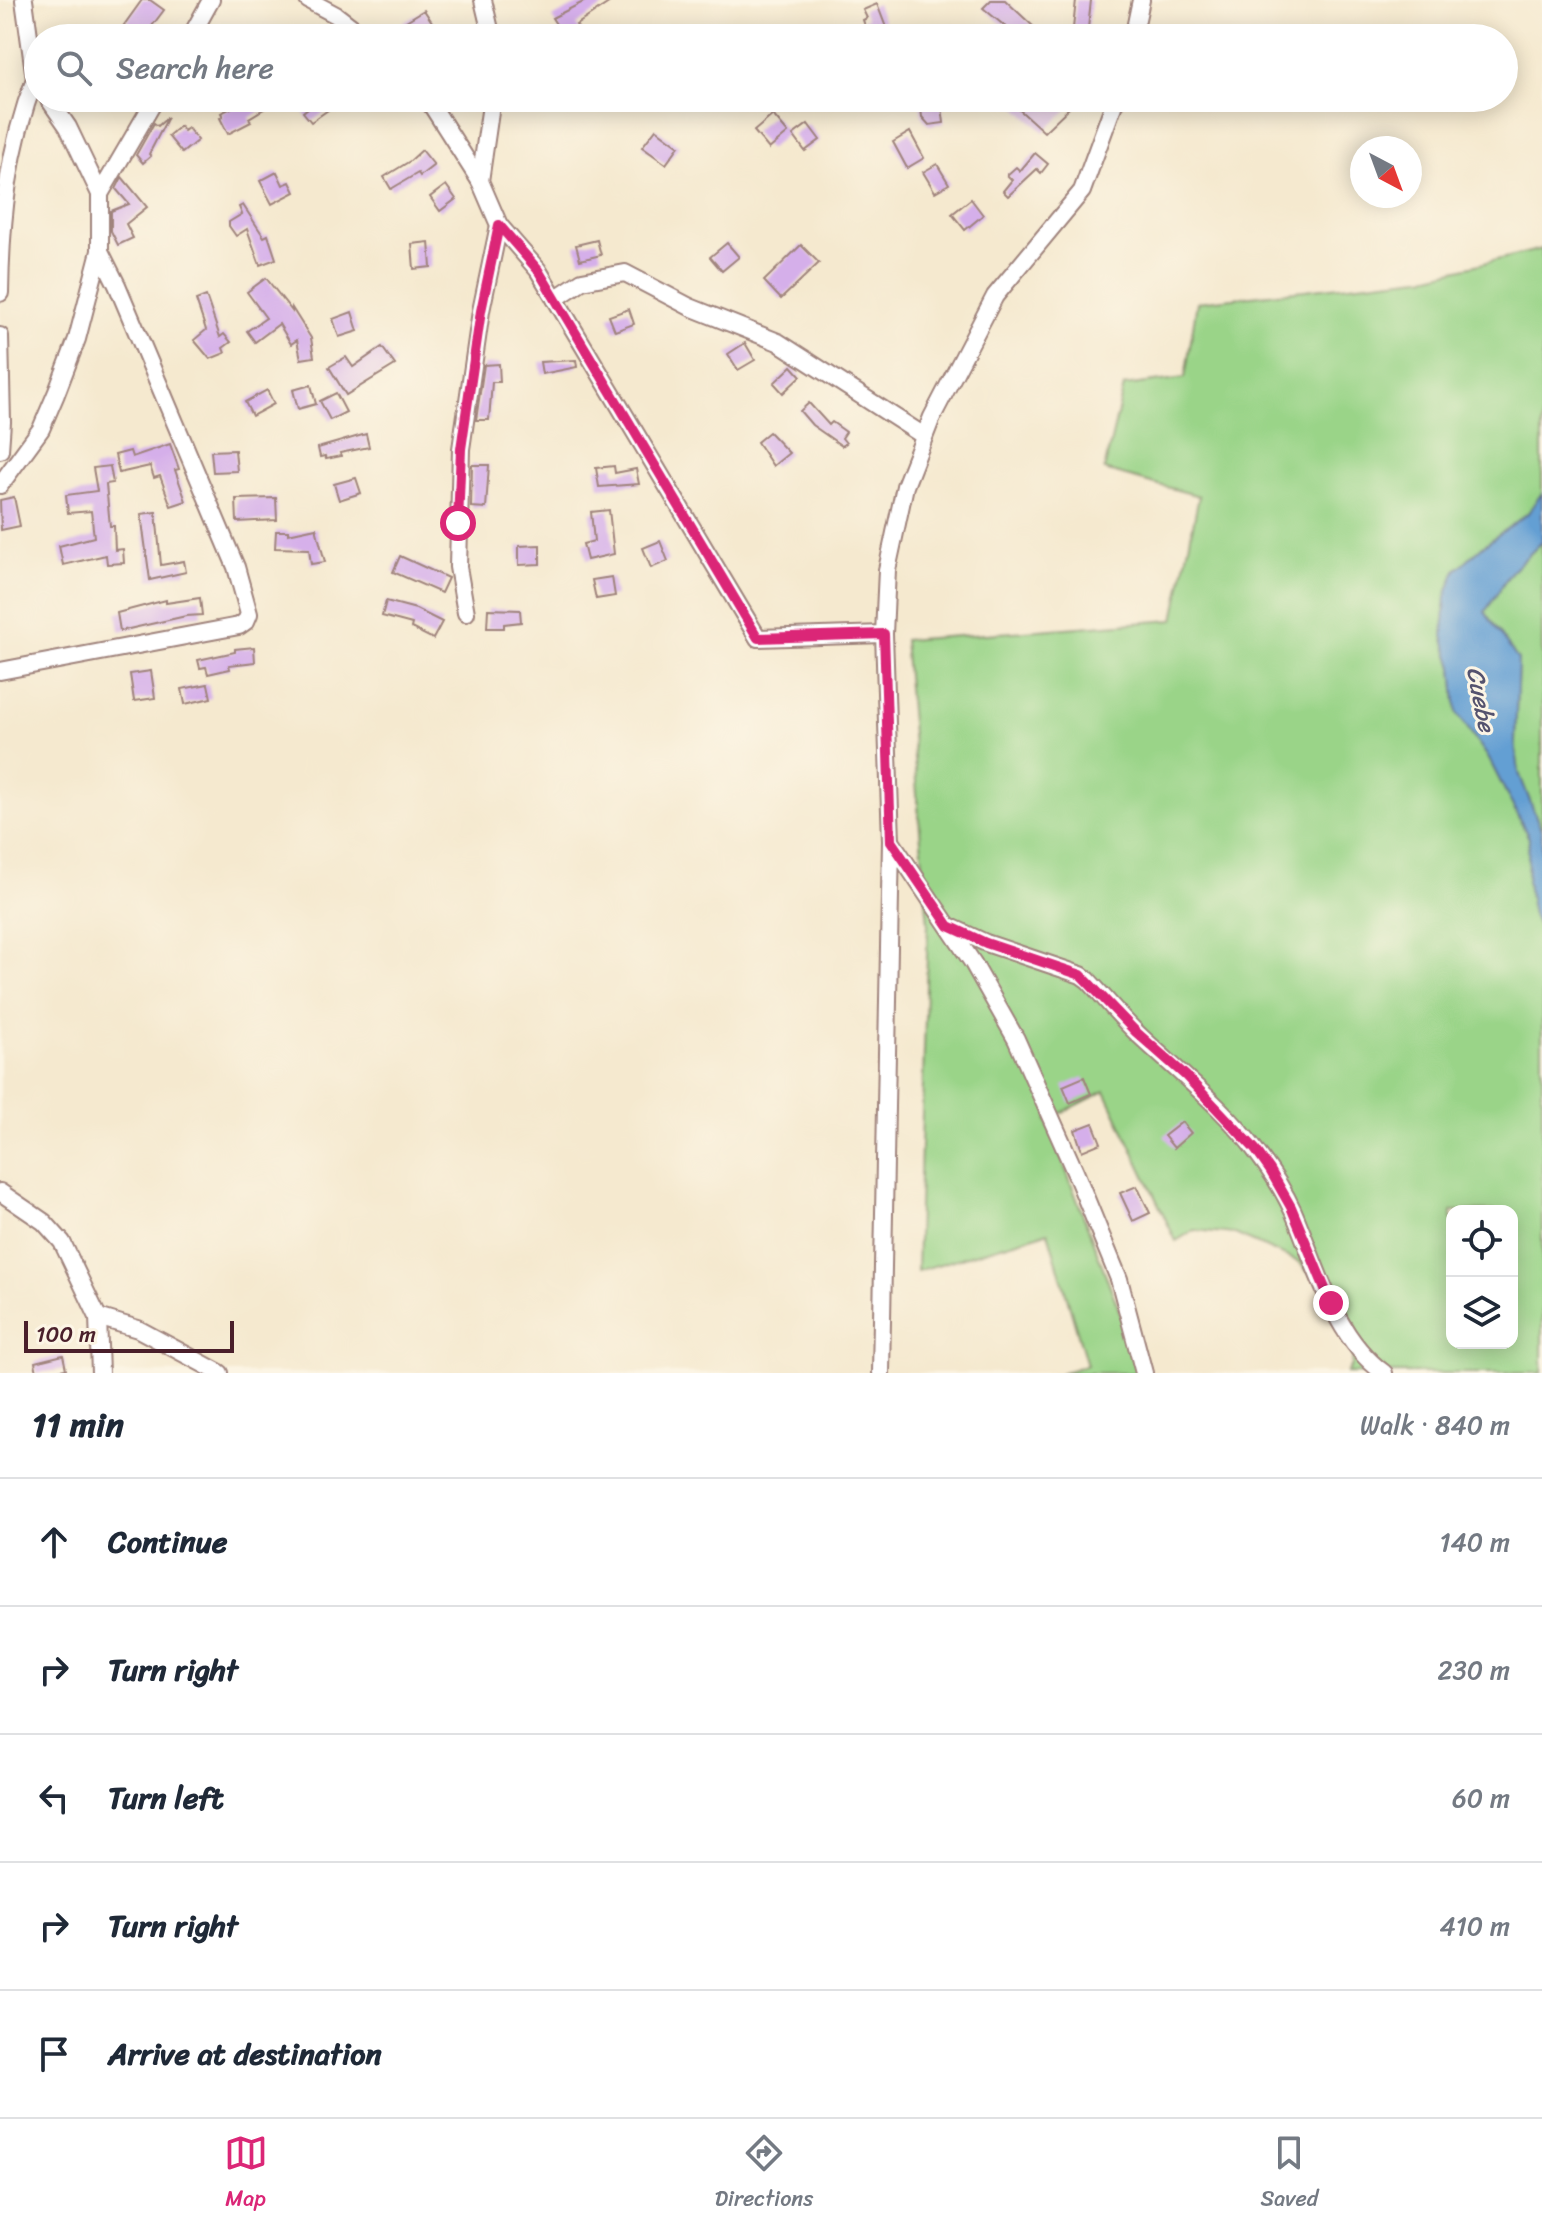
<!DOCTYPE html>
<meta charset="utf-8">
<style>
body{margin:0;font-family:Sriracha,sans-serif;background:#f6f6f7;color:#1f2937}
.controls{position:absolute;right:24px;bottom:24px;display:grid;overflow:hidden;border-radius:16px;box-shadow:0 4px 20px #0003}
.controls button{width:72px;height:72px;display:grid;place-items:center;padding:0;border:0;border-bottom:2px solid #e0e1e3;background:#fff;color:#1f2937;font:40px sans-serif}
.compass{position:absolute;left:1350px;top:136px;width:72px;height:72px;border-radius:50%;background:#fff;box-shadow:0 4px 20px #0003;rotate:139deg}
.scale{position:absolute;left:24px;bottom:20px;width:210px;box-sizing:border-box;padding-left:8px;border:4px solid #4a1f2b;border-top:0;font-size:22px;line-height:28px;white-space:nowrap;color:#4a1f2b;-webkit-text-stroke:6px #fcf5e5;paint-order:stroke}
.stop{position:absolute;width:24px;height:24px;margin:-18px;border:6px solid #db2777;border-radius:50%;background:#fff}
.stop.end{background:#db2777;border-color:#fff;box-shadow:0 2px 8px #0008}
.list{margin:0;padding:0;list-style:none}
h2{display:flex;justify-content:space-between;align-items:center;height:104px;margin:0;padding:0 32px;font-size:34px}
h2 small{font-size:26px;font-weight:400;color:#747a83}
.list li{display:grid;grid-template-columns:52px 1fr auto;gap:24px;align-items:center;box-sizing:border-box;height:128px;padding:0 32px;border-top:2px solid #e0e1e3}
.list b{display:block;font-size:30px;white-space:nowrap}
.list em{font-size:26px;font-style:normal;color:#747a83}
.icon{flex:none;width:44px;height:44px;fill:none;stroke:currentColor;stroke-width:2;stroke-linecap:round;stroke-linejoin:round}
.map{position:relative;flex:none;width:1542px;height:1373px;overflow:hidden}
.search{position:absolute;background:#fff;box-shadow:0 4px 20px #0003;left:24px;right:24px;top:24px;height:88px;display:flex;align-items:center;gap:20px;box-sizing:border-box;padding:0 28px;border-radius:44px;color:#747a83;font-size:30px}
.sheet{height:744px;background:#fff}
nav{display:flex;justify-content:space-around;align-items:center;box-sizing:border-box;height:112px;border-top:2px solid #e0e1e3;background:#fff;font-size:22px;color:#747a83}
nav a{display:grid;justify-items:center;gap:4px}
nav .on{color:#db2777}
.map>svg:first-child{display:block}
</style>
<div class="map">
<svg width="1542" height="1373" viewBox="0 0 1542 1373">
<rect width="100%" height="100%" fill="#fcf5e5"/>
<filter id="ink" filterUnits="userSpaceOnUse"><feTurbulence type="fractalNoise" baseFrequency=".0125" numOctaves="2"/><feDisplacementMap in="SourceGraphic" scale="16" xChannelSelector="R" yChannelSelector="G"/><feConvolveMatrix kernelMatrix="1 2 1 2 8 2 1 2 1" color-interpolation-filters="sRGB"/></filter>
<filter id="wash" filterUnits="userSpaceOnUse"><feTurbulence type="fractalNoise" baseFrequency=".006" numOctaves="4" result="noise"/><feDisplacementMap in="SourceGraphic" scale="32" xChannelSelector="R" yChannelSelector="G"/><feGaussianBlur stdDeviation="1.8" result="paint"/><feColorMatrix in="noise" values="0 0 0 0 0 0 0 0 0 0 0 0 0 0 0 0 0 1.4 0 .05"/><feComposite in="paint" operator="in"/></filter>
<g filter="url(#wash)">
<rect width="100%" height="100%" fill="#f5e9cf"/>
<g fill="#9ad488" stroke="#727a5a" stroke-width="2" fill-rule="evenodd">
<path d="M1542,249V493L1528,513L1483,546L1456,570L1443,636L1453,667L1457,713L1488,757L1529,838L1527,883L1533,915L1542,935V1373H1347L1352,1365L1356,1325L1299,1262L1235,1234L1194,1230L1176,1241L1105,1091L1047,1120L1143,1373H1060L1087,1365L1048,1232L917,1271L928,924L904,640L1174,620L1199,496L1104,470L1124,386L1185,378L1197,302L1430,276ZM1452,1211H1512V1343H1452Z"/>
<path d="M1542,542V832L1519,773L1515,741L1518,660L1485,612L1511,572Z"/>
</g>
<path fill="#639fd3" stroke="#565f7f" stroke-width="2" d="M1542,493V542L1511,572L1485,612L1518,660L1515,741L1519,773L1542,832V935L1533,915L1527,883L1529,838L1488,757L1457,713L1453,667L1443,636L1446,596L1456,570L1483,546L1528,513Z"/>
<g id="blocks">
<g fill="#d5afea">
<path d="M142,0H150L164,10L143,38H127L119,32Z"/>
<path d="M587,0H613L576,25L585,38H565L552,18Z"/>
<path d="M991,0H1005L1035,28L1025,38H1019L983,8Z"/>
<path d="M1076,0H1091L1087,38H1072Z"/>
<path d="M877,4L887,30L869,37L863,20L867,18L863,10Z"/>
<path d="M424,10L434,25L416,38H407L398,26Z"/>
<path d="M250,98H282L249,118L251,122L228,134L220,118L223,117L221,113Z"/>
<path d="M317,98H345L311,122L303,112L318,100Z"/>
<path d="M1019,98H1063L1071,106L1044,132L1013,104Z"/>
<path d="M941,99L944,123L929,125L922,117L920,102Z"/>
<path d="M773,115L788,133L769,149L754,131Z"/>
<path d="M168,117L149,154L151,156L143,163L136,155L154,123L158,126Z"/>
<path d="M808,124L820,140L805,151L793,135Z"/>
<path d="M180,126L184,131L188,128L198,140L182,153L168,136Z"/>
<path d="M656,129L679,146L666,164L642,147Z"/>
<path d="M910,132L924,158L907,168L893,142Z"/>
<path d="M422,150L434,165L420,176L418,173L391,189L384,177L410,161Z"/>
<path d="M1035,153L1048,164L1041,173L1037,169L1008,196L1003,191L1012,180L1007,175L1016,167L1020,171Z"/>
<path d="M937,164L949,184L935,192L923,172Z"/>
<path d="M277,172L283,185L290,182L295,192L272,204L260,181Z"/>
<path d="M122,177L147,207L126,224L133,238L118,245L111,231V211L129,204L116,189Z"/>
<path d="M446,185L456,199L440,211L430,197Z"/>
<path d="M971,199L983,215L965,230L952,214Z"/>
<path d="M243,205L264,237L268,235L276,259L260,265L247,229L236,236L229,226V222L242,214L239,207Z"/>
<path d="M597,240L601,255L580,260L576,245Z"/>
<path d="M429,242L431,267L414,269L412,244Z"/>
<path d="M727,243L739,257L722,271L710,257Z"/>
<path d="M801,245L819,263L781,299L764,281Z"/>
<path d="M266,278L292,311V308L311,338L314,357L301,359L297,340L291,344L279,324L255,342L247,331L266,318L247,292Z"/>
<path d="M206,296L220,337L224,334L231,342L223,348L225,353L210,359L194,340L206,330L196,300Z"/>
<path d="M629,309L634,324L615,331L609,316Z"/>
<path d="M352,312L358,331L339,337L333,319Z"/>
<path d="M745,343L755,360L738,370L728,354Z"/>
<path d="M382,347L395,365L346,395L329,367L346,357L353,367Z"/>
<path d="M576,360L577,367L542,374L540,362Z"/>
<path d="M499,364L500,382H492L489,420H476L484,365Z"/>
<path d="M792,366L801,376L783,393L774,383Z"/>
<path d="M311,385L316,404L298,409L293,390Z"/>
<path d="M267,390L274,404L252,416L245,402Z"/>
<path d="M336,393L346,412L330,420L320,401Z"/>
<path d="M809,403L829,425L832,422L846,432L842,438L846,443L842,446L812,425L800,411Z"/>
<path d="M769,432L789,453L773,466L757,442Z"/>
<path d="M366,434L369,447L340,453L341,456L326,459L325,456L320,457L318,448Z"/>
<path d="M170,444L179,469L175,470L186,501L171,506L160,476L154,478L150,466L119,473L115,455L130,451L132,457Z"/>
<path d="M235,450L237,471L213,472L211,451Z"/>
<path d="M472,465H489L486,508L471,507Z"/>
<path d="M110,466L113,483L106,484L110,526H114L115,550L123,549L124,563L107,564L106,555L63,565L59,546L94,537L91,511L68,513L66,495L97,491L93,468Z"/>
<path d="M614,466L615,473L636,469L639,484L599,487L596,468Z"/>
<path d="M356,478L361,493L339,500L334,484Z"/>
<path d="M14,497L20,526L1,530L0,500Z"/>
<path d="M276,498L277,520L237,522L236,499Z"/>
<path d="M609,510L614,554L587,560L583,544L594,541L591,512Z"/>
<path d="M156,512L161,565L184,561L186,572L150,580L141,514Z"/>
<path d="M316,528L325,562L311,564L309,549L275,548L276,531H288V534Z"/>
<path d="M660,541L668,561L651,568L643,548Z"/>
<path d="M540,545V564L519,565V546Z"/>
<path d="M400,556L448,578L441,593L393,572Z"/>
<path d="M612,577L615,596L596,599L592,580Z"/>
<path d="M200,598L202,615L186,616L120,631L117,613L166,600V603Z"/>
<path d="M386,601L416,609L442,622L433,639L411,628L412,624L382,616Z"/>
<path d="M488,609L520,610L521,622L504,624V628H487Z"/>
<path d="M254,647L255,662L229,665L230,669L208,674L206,667L200,668L198,660L235,652V649Z"/>
<path d="M151,671L155,698L134,701L130,674Z"/>
<path d="M208,684L211,698L185,704L182,689Z"/>
<path d="M1084,1077L1091,1094L1070,1103L1063,1086Z"/>
<path d="M1182,1122L1191,1133L1174,1148L1164,1136Z"/>
<path d="M1093,1123L1101,1143L1082,1151L1075,1130Z"/>
<path d="M1137,1186L1150,1213L1133,1221L1120,1193Z"/>
<path d="M63,1355L66,1369L37,1373L35,1362Z"/>
</g>
</g>
</g>
<g filter="url(#ink)">
<use href="#blocks" fill-opacity="0" stroke="#a0847d" stroke-width="2"/>
<g fill="none" stroke-linecap="round" stroke-linejoin="round">
<g stroke="#a0847d" stroke-width="20">
<g id="street">
<path d="M24,0L35,79L38,83"/>
<path d="M308,0L336,15L366,38"/>
<path d="M483,0L492,38"/>
<path d="M190,38L211,0"/>
<path d="M1133,38L1141,0"/>
<path d="M48,98L68,127L100,194"/>
<path d="M427,98L480,181"/>
<path d="M499,225L538,270L758,638L884,634"/>
<path d="M0,293C1,219 8,148 35,79"/>
<path d="M555,299L582,281L625,273L690,307L778,342L924,436"/>
<path d="M0,336L2,422L0,450"/>
<path d="M0,485L41,429L56,394L77,339L100,251V194L156,98"/>
<path d="M466,613L458,567L461,449L481,311L499,225L480,181L492,98"/>
<path d="M0,671L239,626L246,621L249,614L236,567L117,285L100,251"/>
<path d="M891,841L973,963L1016,1039L1076,1174L1119,1279L1144,1373"/>
<path d="M949,926L986,943L1081,975L1088,980C1105,998 1120,1017 1138,1034C1177,1071 1227,1110 1258,1154C1271,1171 1284,1191 1293,1211C1317,1266 1333,1336 1384,1373"/>
<path d="M0,1192L44,1222L62,1242L98,1317"/>
<path d="M100,1373L98,1317L138,1329L220,1373"/>
<path d="M881,1373L891,841L884,634L887,570L905,486L932,417L995,296L1082,191L1116,98"/>
</g>
</g>
<use href="#street" stroke="#fff" stroke-width="16"/>
</g>
</g>
<g fill="none" stroke-linecap="round" stroke-linejoin="round" filter="url(#ink)">
<path stroke="#db2777" stroke-width="10" d="M458,523L461,449L481,311L499,225L538,270L758,638L884,634L891,841L949,926L986,943L1081,975L1136,1032L1186,1076L1255,1149L1270,1170L1291,1207L1331,1303"/>
</g>
<g text-anchor="middle" dominant-baseline="central" stroke-width="6" stroke-linejoin="round" paint-order="stroke">
<g font-size="24" font-style="italic" fill="#54526e" stroke="#fcf5e5">
<text transform="translate(1481 699) rotate(79)">Cuebe</text>
</g>
</g>
</svg>
<div class="controls">
<button><svg class="icon" aria-label="locate" viewBox="0 0 24 24"><circle cx="12" cy="12" r="6"/><path d="M12 2v4M12 18v4M2 12h4M18 12h4"/></svg></button>
<button><svg class="icon" aria-label="layers" viewBox="0 0 24 24"><path d="M12 4l9 5-9 5-9-5zM3 14l9 5 9-5"/></svg></button>
</div>
<svg class="compass" viewBox="-18 -18 36 36"><path d="M0-13l5 13h-10z" fill="#e53935"/><path d="M0 13l5-13h-10z" fill="#747a83"/></svg>
<div class="scale">100 m</div>
<div class="stop" style="left:458px;top:523px"></div>
<div class="stop end" style="left:1331px;top:1303px"></div>
<div class="search"><svg class="icon" aria-label="search" viewBox="0 0 24 24"><circle cx="10" cy="10" r="6"/><path d="M15 15l6 6"/></svg>Search here</div>
</div>
<section class="sheet">
<h2>11 min<small>Walk · 840 m</small></h2>
<ul class="list">
<li><svg class="icon" aria-label="ahead" viewBox="0 0 24 24"><path d="M12 20V5M6 11l6-6 6 6"/></svg><div><b>Continue</b></div><em>140 m</em></li>
<li><svg class="icon" aria-label="right" viewBox="0 0 24 24"><path d="M7 20v-9h11M14 6l5 5-5 5"/></svg><div><b>Turn right</b></div><em>230 m</em></li>
<li><svg class="icon" aria-label="left" viewBox="0 0 24 24"><path d="M17 20v-9H6M10 6l-5 5 5 5"/></svg><div><b>Turn left</b></div><em>60 m</em></li>
<li><svg class="icon" aria-label="right" viewBox="0 0 24 24"><path d="M7 20v-9h11M14 6l5 5-5 5"/></svg><div><b>Turn right</b></div><em>410 m</em></li>
<li><svg class="icon" aria-label="arrive" viewBox="0 0 24 24"><path d="M6 21V4h12l-3 4 3 4H6"/></svg><div><b>Arrive at destination</b></div></li>
</ul>
</section>
<nav>
<a class="on"><svg class="icon" aria-label="map" viewBox="0 0 24 24"><path d="M3 6l6-2 6 2 6-2v14l-6 2-6-2-6 2zM9 4v14M15 6v14"/></svg>Map</a>
<a><svg class="icon" aria-label="directions" viewBox="0 0 24 24"><path d="M12 3l9 9-9 9-9-9zM9 14v-3h6M13 9l2 2-2 2"/></svg>Directions</a>
<a><svg class="icon" aria-label="saved" viewBox="0 0 24 24"><path d="M7 4h10v16l-5-4-5 4z"/></svg>Saved</a>
</nav>
